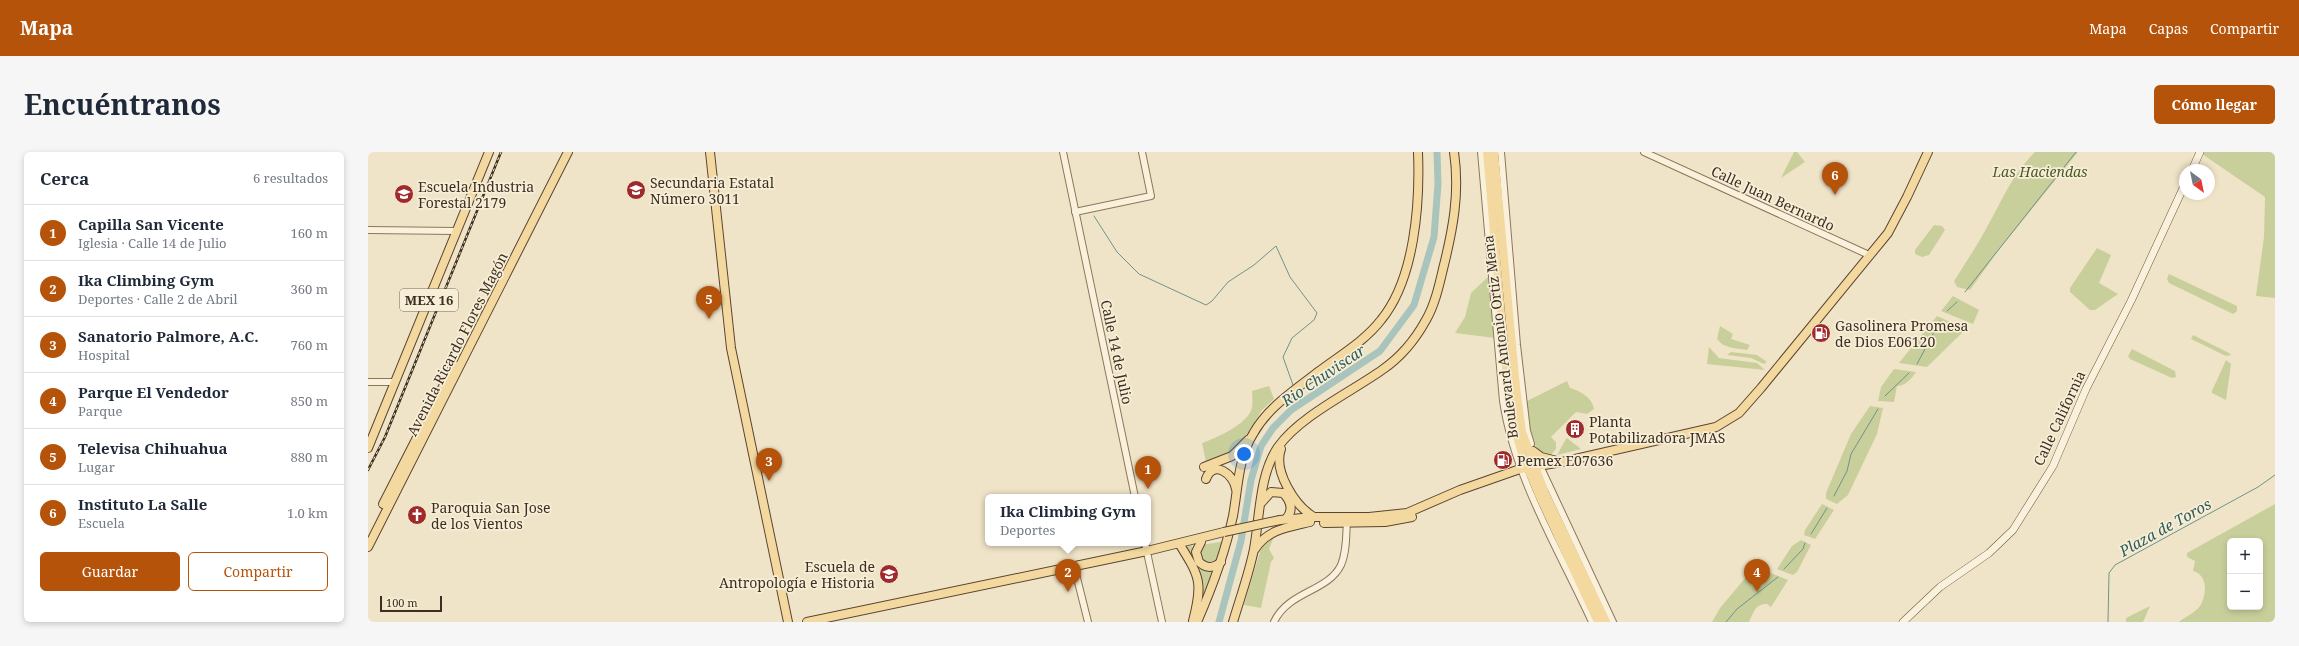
<!DOCTYPE html>
<html lang="es">
<meta charset="utf-8">
<style>
body{margin:0;font-family:"Noto Serif",serif;background:#f6f6f7;color:#1f2937}
.controls{position:absolute;right:12px;bottom:12px;display:grid;overflow:hidden;border-radius:6px;box-shadow:0 2px 6px #0003}
.controls button{width:36px;height:36px;display:grid;place-items:center;padding:0;border:0;border-bottom:1px solid #e0e1e3;background:#fff;color:#1f2937;font:20px sans-serif}
.compass{position:absolute;left:1811px;top:12px;width:36px;height:36px;border-radius:50%;background:#fff;box-shadow:0 2px 6px #0003;rotate:147deg}
.scale{position:absolute;left:12px;bottom:10px;width:62px;box-sizing:border-box;padding-left:4px;border:2px solid #3d2e20;border-top:0;font-size:11px;line-height:14px;white-space:nowrap;color:#3d2e20;-webkit-text-stroke:3px #f7eed8;paint-order:stroke}
.you{position:absolute;left:876px;top:302px;width:14px;height:14px;margin:-10px;border:3px solid #fff;border-radius:50%;background:#1a73e8;box-shadow:0 0 0 6px #1a73e833}
.badge{display:grid;place-items:center;width:26px;height:26px;border-radius:50%;background:#b45309;color:#fff;font-size:13px;font-weight:700}
.pin{position:absolute;translate:-50% -33px;filter:drop-shadow(0 1px 2px #0008)}
.pin::after{content:'';position:absolute;top:21px;width:14px;height:12px;background:inherit;clip-path:polygon(0 0,100% 0,50% 100%)}
.popup{position:absolute;left:617px;top:342px;width:166px;height:52px;box-sizing:border-box;display:grid;place-content:center;border-radius:6px;background:#fff;filter:drop-shadow(0 1px 3px #0005);font-size:13px;white-space:nowrap;color:#747a83}
.popup b{font-size:15px;color:#1f2937}
.popup::after{content:'';position:absolute;left:50%;top:100%;margin-left:-8px;border:8px solid transparent;border-top-color:#fff}
.list{margin:0;padding:0;list-style:none}
h2{display:flex;justify-content:space-between;align-items:center;height:52px;margin:0;padding:0 16px;font-size:17px}
h2 small{font-size:13px;font-weight:400;color:#747a83}
.list li{display:grid;grid-template-columns:26px 1fr auto;gap:12px;align-items:center;box-sizing:border-box;height:56px;padding:0 16px;border-top:1px solid #e0e1e3}
.list b{display:block;font-size:15px;white-space:nowrap}
.list p{margin:0;font-size:13px;white-space:nowrap;color:#747a83}
.list em{font-size:13px;font-style:normal;color:#747a83}
.actions{display:flex;gap:8px;padding:12px 16px}
.actions a{flex:1;padding:9px 0;border:1px solid #b45309;border-radius:6px;text-align:center;font-size:14px;color:#b45309}
.actions .main{background:#b45309;color:#fff}
.map{position:relative;flex:none;width:1907px;height:470px;overflow:hidden;border-radius:6px}
header{display:flex;align-items:center;gap:24px;box-sizing:border-box;height:56px;padding:0 20px;background:#b45309;color:#fff}
header strong{font-size:19px}
nav{display:flex;gap:22px;margin-inline-start:auto;font-size:14px}
.intro{display:flex;align-items:center;justify-content:space-between;box-sizing:border-box;height:96px;padding:0 24px}
h1{margin:0;font-size:28px}
.button{padding:10px 18px;border-radius:6px;background:#b45309;color:#fff;font-size:14px;font-weight:700}
main{display:flex;gap:24px;padding:0 24px}
aside{flex:1;background:#fff;border-radius:6px;box-shadow:0 2px 6px #0003}
.map>svg:first-child{display:block}
</style>
<header>
<strong>Mapa</strong>
<nav><a>Mapa</a><a>Capas</a><a>Compartir</a></nav>
</header>
<div class="intro"><h1>Encuéntranos</h1><a class="button">Cómo llegar</a></div>
<main>
<aside>
<h2>Cerca<small>6 resultados</small></h2>
<ul class="list">
<li><span class="badge">1</span><div><b>Capilla San Vicente</b><p>Iglesia · Calle 14 de Julio</p></div><em>160 m</em></li>
<li><span class="badge">2</span><div><b>Ika Climbing Gym</b><p>Deportes · Calle 2 de Abril</p></div><em>360 m</em></li>
<li><span class="badge">3</span><div><b>Sanatorio Palmore, A.C.</b><p>Hospital</p></div><em>760 m</em></li>
<li><span class="badge">4</span><div><b>Parque El Vendedor</b><p>Parque</p></div><em>850 m</em></li>
<li><span class="badge">5</span><div><b>Televisa Chihuahua</b><p>Lugar</p></div><em>880 m</em></li>
<li><span class="badge">6</span><div><b>Instituto La Salle</b><p>Escuela</p></div><em>1.0 km</em></li>
</ul>
<div class="actions"><a class="main">Guardar</a><a>Compartir</a></div>
</aside>
<div class="map">
<svg width="1907" height="470" viewBox="0 0 1907 470">
<rect width="100%" height="100%" fill="#f0e4c8"/>
<g fill="#c9cf9b" fill-rule="evenodd">
<path d="M1426,0H1429L1437,10L1413,26Z"/>
<path d="M1667,0H1710L1630,99L1602,138L1589,135L1586,129C1597,112 1608,95 1618,77C1634,49 1643,24 1667,0Z"/>
<path d="M1835,0H1907V146L1888,144L1896,85L1897,45L1834,2Z"/>
<path d="M1566,73L1574,74L1577,78L1561,103L1554,105L1547,102V98Z"/>
<path d="M1729,96L1743,103L1731,131L1750,142L1727,158H1722L1702,140V136Z"/>
<path d="M1801,122L1869,154V159L1865,162L1801,131L1799,127Z"/>
<path d="M1122,123L1127,186L1087,181L1097,165L1103,141Z"/>
<path d="M1585,144L1611,158L1605,172L1573,159Z"/>
<path d="M1569,164L1598,177L1559,215L1531,211Z"/>
<path d="M1352,174L1365,182L1363,187L1382,193L1379,198C1368,196 1356,197 1349,187Z"/>
<path d="M1825,183L1861,201L1863,203L1858,204L1823,187Z"/>
<path d="M1341,195L1351,206L1389,211L1397,218L1339,212Z"/>
<path d="M1764,197L1807,219L1808,225L1804,226L1762,207L1760,204Z"/>
<path d="M1363,200L1389,203L1399,210L1396,212L1383,206L1359,203Z"/>
<path d="M1858,208L1863,212L1858,248L1844,241V239Z"/>
<path d="M1526,217L1548,220C1543,227 1539,233 1529,234L1526,250L1510,249L1513,235Z"/>
<path d="M1199,229L1202,236C1212,239 1224,245 1226,257L1219,262L1208,260L1183,285L1188,290V297L1182,304C1159,296 1161,271 1157,250Z"/>
<path d="M901,234L906,247L894,258L873,291L863,301L838,310L834,291C848,286 881,272 884,255C885,250 884,244 884,239Z"/>
<path d="M1502,254L1515,256L1509,282L1480,343L1469,352L1458,347V341L1483,282Z"/>
<path d="M1199,286L1213,297L1189,303L1198,287Z"/>
<path d="M1454,352L1466,358L1447,387L1436,383L1437,378Z"/>
<path d="M1907,352V470H1811C1817,465 1828,460 1832,454C1839,442 1840,423 1825,419L1827,409L1819,405V401ZM1862,389H1892V455H1862Z"/>
<path d="M907,382L901,397L906,406L903,410L893,456L876,453L894,393Z"/>
<path d="M1433,388L1443,393L1429,420L1425,423L1409,417L1424,394Z"/>
<path d="M857,389L851,408L844,413L832,408V396L834,393Z"/>
<path d="M824,393L826,411L836,418H846L831,458L832,449L817,395Z"/>
<path d="M1390,416L1420,428L1403,455L1399,452C1387,452 1386,460 1381,470H1344L1352,456L1384,418Z"/>
<path d="M1782,454L1775,470H1758V466Z"/>
</g>
<g fill="none" stroke-linecap="round" stroke-linejoin="round">
<g stroke="#6f938a" stroke-width="1">
<path d="M726,64L749,100L771,122L838,153L844,149L860,130L886,113L908,94L922,125L949,161L946,168L924,186L915,205L925,233"/>
<path d="M1597,140L1708,0"/>
<path d="M1579,159L1589,150"/>
<path d="M1549,212L1572,169"/>
<path d="M930,242L934,250"/>
<path d="M1517,244L1541,221"/>
<path d="M1466,344L1479,319L1483,302L1510,257"/>
<path d="M1443,382L1459,356"/>
<path d="M1416,417L1435,397L1437,391"/>
<path d="M1358,470L1369,457L1410,425"/>
<path d="M1740,470L1741,421L1747,413L1890,335L1907,323"/>
</g>
<path stroke="#a9c4bc" stroke-width="7" d="M851,470L873,389L883,328L893,294L905,276L923,258L1012,199L1046,153L1066,85L1070,32L1069,0"/>
<g stroke="#8d765c" stroke-width="8">
<g id="tertiary">
<path d="M695,0L767,345"/>
<path d="M1113,0L1135,249C1147,327 1191,398 1224,470"/>
<path d="M1133,0L1149,193L1159,279L1163,292"/>
<path d="M1276,0L1501,103"/>
<path d="M707,60L783,44L774,0"/>
<path d="M0,78L88,79"/>
<path d="M0,230H27"/>
<path d="M1166,301L1245,470"/>
<path d="M777,391L794,470"/>
<path d="M706,414L720,470"/>
<path d="M906,470C920,439 960,440 973,413C979,399 978,382 979,368"/>
</g>
</g>
<g stroke="#6f573f" stroke-width="8">
<g id="secondary">
<path d="M1824,18L1832,0"/>
<path d="M1535,470L1572,435L1621,401L1645,378L1685,314L1718,237L1763,149L1817,32"/>
</g>
</g>
<g stroke="#5b4430" stroke-width="10">
<g id="primary">
<path d="M342,0L363,196L420,470"/>
<path d="M1119,0L1137,208L1146,274L1154,302L1171,343L1230,470"/>
<path d="M1126,0L1148,235L1154,280L1177,341L1238,470"/>
<path d="M0,296L121,0"/>
<path d="M913,297C905,319 927,354 946,365"/>
<path d="M1165,299L1173,305L1189,309"/>
<path d="M836,315L864,304L880,288"/>
<path d="M838,327C845,307 866,322 868,337"/>
<path d="M894,350L903,340L915,341C923,349 926,358 918,367"/>
<path d="M15,352L86,213"/>
<path d="M912,368L946,365H1001L1039,361L1092,338L1152,317L1194,310L1348,275L1371,261L1393,236L1520,81L1539,45L1560,0"/>
<path d="M956,371L1017,370L1044,365"/>
<path d="M833,390L828,400L831,410C839,417 846,416 853,410"/>
<path d="M812,393C832,425 835,431 825,469"/>
<path d="M0,395L200,0"/>
<path d="M887,397C900,377 921,375 942,370"/>
<path d="M439,470L779,399L856,380"/>
<path d="M829,470C844,436 857,401 865,364C870,337 870,306 885,282C900,255 926,239 950,220C971,204 997,189 1013,168C1047,127 1052,51 1050,0"/>
<path d="M865,470C872,446 881,422 886,397C892,364 891,323 910,295C932,264 983,240 1014,218C1033,205 1047,188 1058,168C1067,152 1071,134 1075,117C1085,77 1092,41 1086,0"/>
</g>
</g>
<use href="#tertiary" stroke="#faf1dc" stroke-width="6"/>
<use href="#secondary" stroke="#faf1dc" stroke-width="7"/>
<use href="#primary" stroke="#f3d9a0" stroke-width="8"/>
<g stroke="#3d2e20" stroke-width="2.5">
<path id="rail" d="M0,318L17,285L133,0"/>
</g>
<use href="#rail" stroke="#f7eed8" stroke-width="1" stroke-dasharray="3" stroke-linecap="butt"/>
<g stroke="#5b4430" stroke-width="10" stroke-linecap="butt">
<path id="primary-bridge" d="M856,380L912,368"/>
</g>
<use href="#primary-bridge" stroke="#f3d9a0" stroke-width="8"/>
</g>
<defs>
<g id="school-disc" transform="scale(1)"><circle r="9.5" fill="#9e2a2b" stroke="#f7eed8"/><path d="M0-5L7-2L0 1L-7-2ZM-4 1L0 2.5L4 1V4Q0 6-4 4Z" fill="#fff"/></g>
<g id="fuel-disc" transform="scale(1)"><circle r="9.5" fill="#9e2a2b" stroke="#f7eed8"/><path d="M-5.5-6h7V0h2V4h1.3V-2.5L3-4.5l.8-.8L6-3V5H2.5V1h-1V6h-7ZM-4.2-4.7v3.2H.2V-4.7Z" fill="#fff"/></g>
<g id="building-disc" transform="scale(1)"><circle r="9.5" fill="#9e2a2b" stroke="#f7eed8"/><path d="M-4-6H4V6H1V3H-1V6H-4ZM-2.5-4.3h1.7v1.8h-1.7ZM.8-4.3h1.7v1.8H.8ZM-2.5-1h1.7V.8h-1.7ZM.8-1h1.7V.8H.8Z" fill="#fff"/></g>
<g id="church-disc" transform="scale(1)"><circle r="9.5" fill="#9e2a2b" stroke="#f7eed8"/><path d="M-1.2-6h2.4v3.5h3.3v2.4h-3.3V6h-2.4V-.1h-3.3v-2.4h3.3Z" fill="#fff"/></g>
<g id="university-disc" transform="scale(1)"><circle r="9.5" fill="#9e2a2b" stroke="#f7eed8"/><path d="M0-5L7-2L0 1L-7-2ZM-4 1L0 2.5L4 1V4Q0 6-4 4Z" fill="#fff"/></g>
</defs>
<g fill-rule="evenodd">
<use href="#school-disc" x="268" y="38"/>
<use href="#school-disc" x="36" y="42"/>
<use href="#fuel-disc" x="1453" y="181"/>
<use href="#building-disc" x="1207" y="277"/>
<use href="#fuel-disc" x="1135" y="308"/>
<use href="#church-disc" x="49" y="363"/>
<use href="#university-disc" x="521" y="422"/>
</g>
<g text-anchor="middle" dominant-baseline="central" stroke-width="3.5" stroke-linejoin="round" paint-order="stroke">
<rect fill="#f7eed8" stroke="#756857" stroke-width="1" x="32" y="137" width="58" height="22" rx="3"/>
<g font-size="13" font-weight="bold" fill="#3d2e20">
<text x="61" y="148">MEX 16</text>
</g>
<g font-size="14" font-style="italic" fill="#4d5a26" stroke="#f7eed8">
<text x="1672" y="19">Las Haciendas</text>
</g>
<g font-size="14" fill="#3d2e20" stroke="#f7eed8" text-anchor="start">
<text x="282" y="30">Secundaria Estatal<tspan x="282" dy="16">Número 3011</tspan></text>
<text x="50" y="34">Escuela Industria<tspan x="50" dy="16">Forestal 2179</tspan></text>
<text x="1467" y="173">Gasolinera Promesa<tspan x="1467" dy="16">de Dios E06120</tspan></text>
<text x="1221" y="269">Planta<tspan x="1221" dy="16">Potabilizadora JMAS</tspan></text>
<text x="1149" y="308">Pemex E07636</text>
<text x="63" y="355">Paroquia San Jose<tspan x="63" dy="16">de los Vientos</tspan></text>
<text x="507" y="414" text-anchor="end">Escuela de<tspan x="507" dy="16">Antropología e Historia</tspan></text>
</g>
<g font-size="14" fill="#3d2e20" stroke="#f7eed8">
<text transform="translate(1405 46) rotate(25)">Calle Juan Bernardo</text>
<text transform="translate(1132 185) rotate(-97)">Boulevard Antonio Ortiz Mena</text>
<text transform="translate(89 192) rotate(-63)">Avenida Ricardo Flores Magón</text>
<text transform="translate(749 200) rotate(78)">Calle 14 de Julio</text>
<text transform="translate(1691 266) rotate(-65)">Calle California</text>
</g>
<g font-size="15" font-style="italic" fill="#2f5d5a" stroke="#f7eed8">
<text transform="translate(955 223) rotate(-34)">Rio Chuviscar</text>
<text transform="translate(1797 375) rotate(-29)">Plaza de Toros</text>
</g>
</g>
</svg>
<div class="controls">
<button>+</button>
<button>−</button>
</div>
<svg class="compass" viewBox="-18 -18 36 36"><path d="M0-13l5 13h-10z" fill="#e53935"/><path d="M0 13l5-13h-10z" fill="#747a83"/></svg>
<div class="scale">100 m</div>
<div class="you"></div>
<div class="pin badge" style="left:780px;top:337px">1</div>
<div class="pin badge" style="left:700px;top:440px">2</div>
<div class="popup"><b>Ika Climbing Gym</b>Deportes</div>
<div class="pin badge" style="left:401px;top:329px">3</div>
<div class="pin badge" style="left:1389px;top:440px">4</div>
<div class="pin badge" style="left:341px;top:167px">5</div>
<div class="pin badge" style="left:1467px;top:43px">6</div>
</div>
</main>
